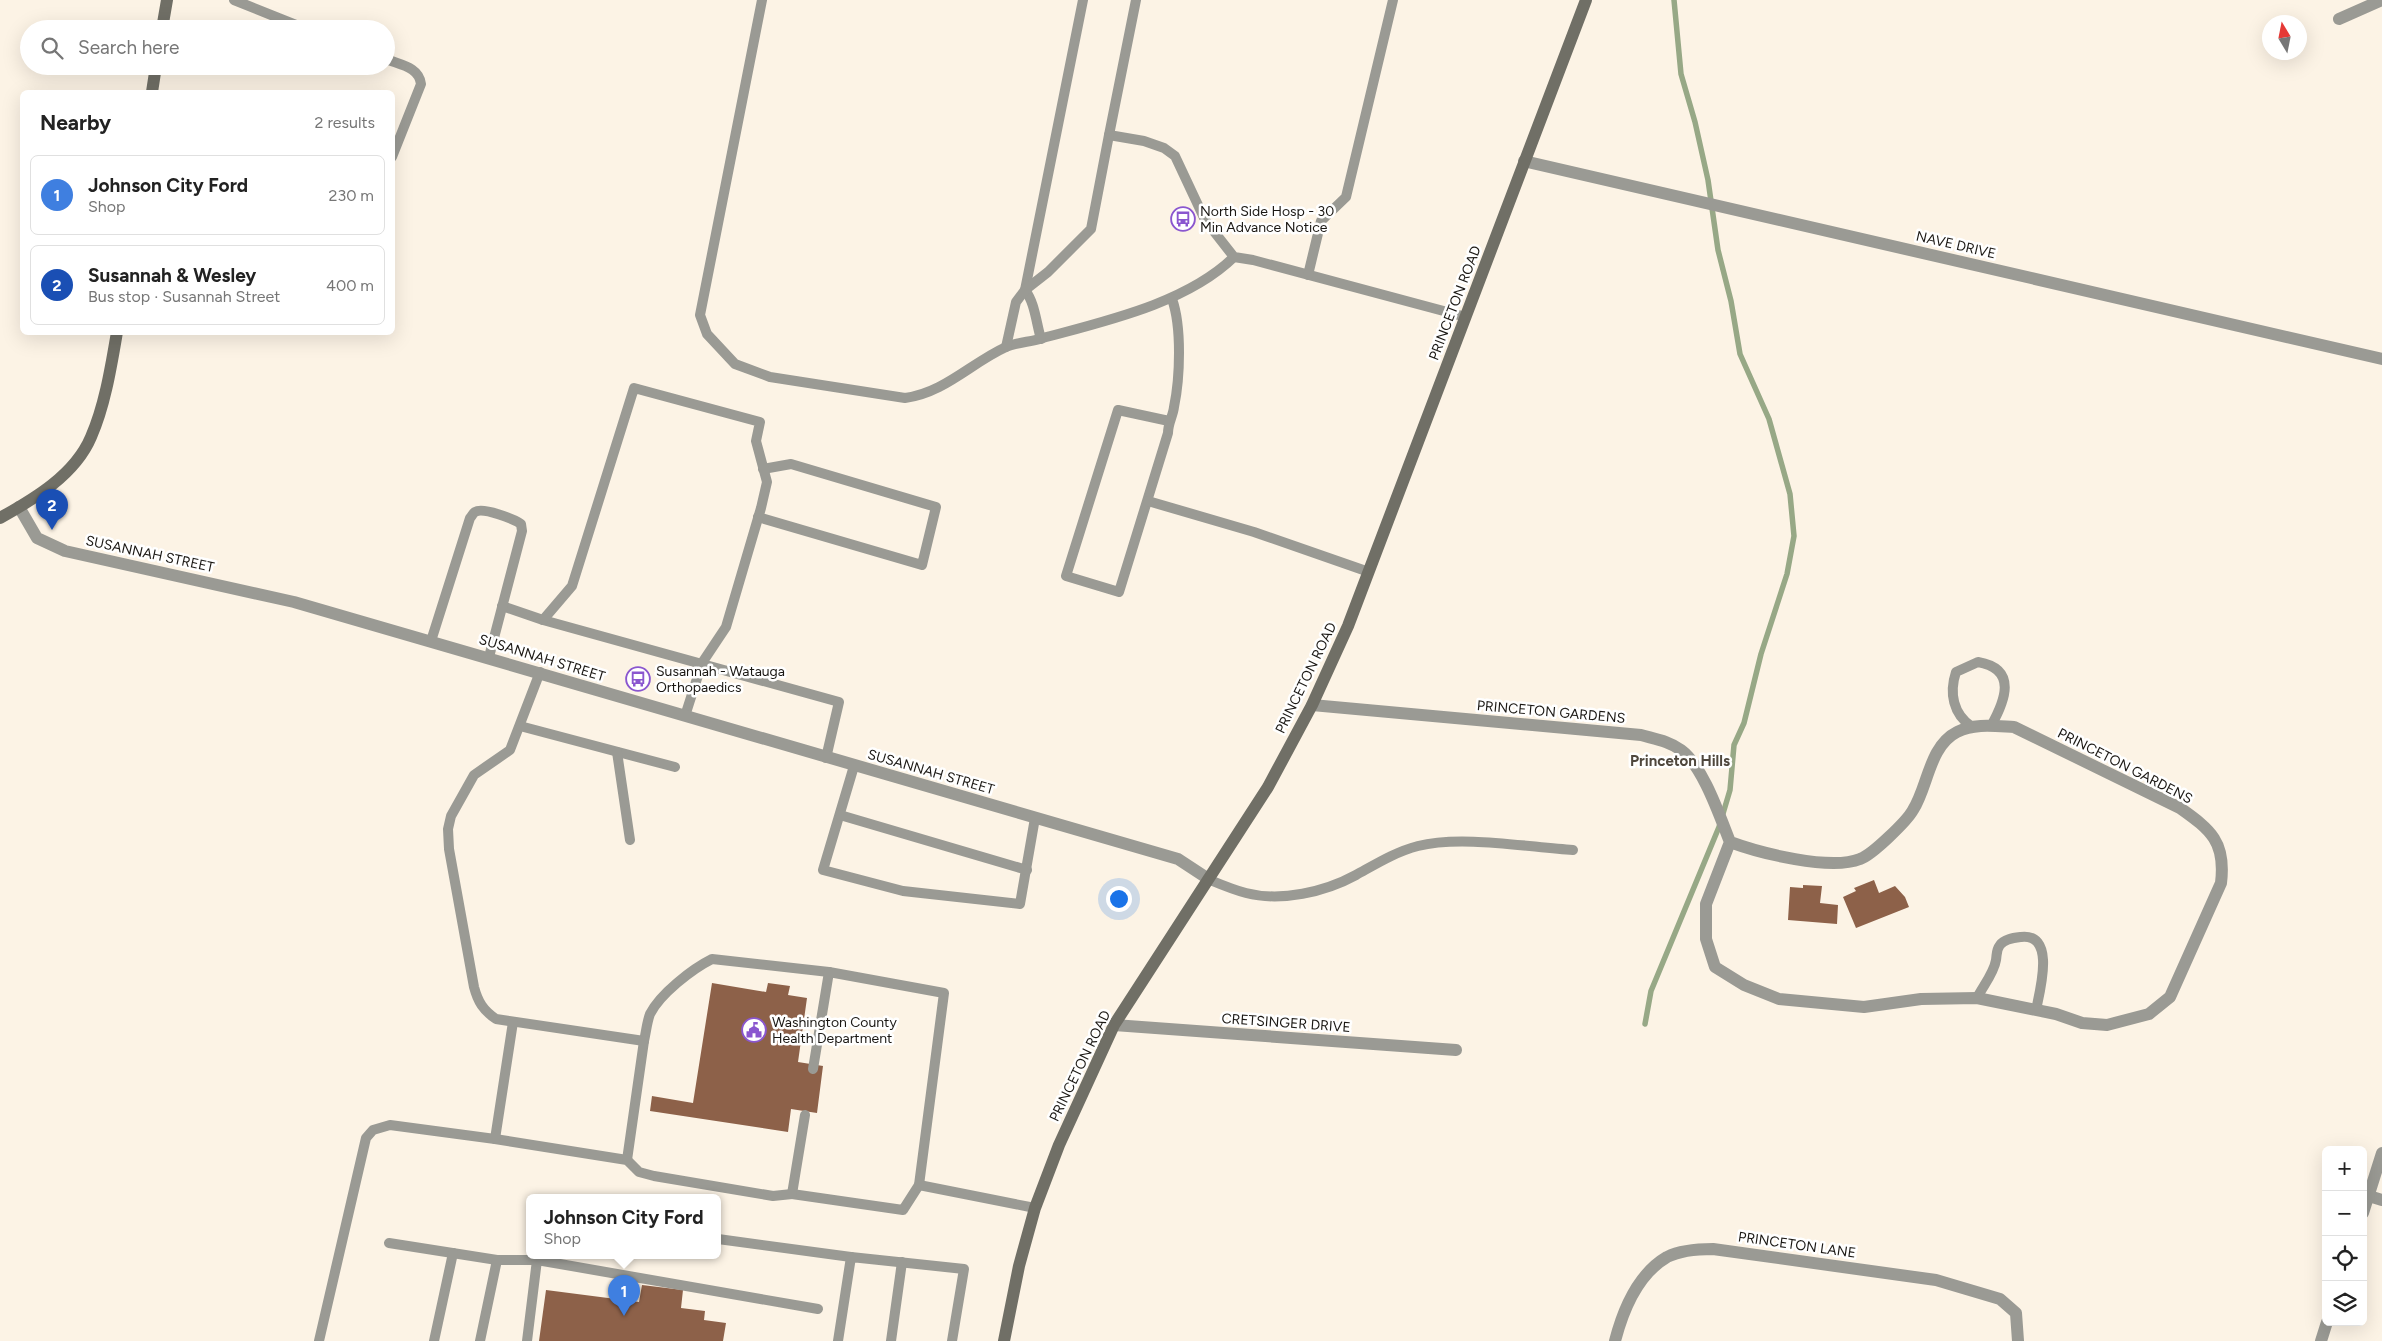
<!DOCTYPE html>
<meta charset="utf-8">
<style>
body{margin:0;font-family:Figtree,sans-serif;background:#f2f2f2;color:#222}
.controls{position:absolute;right:15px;bottom:15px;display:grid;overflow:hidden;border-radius:8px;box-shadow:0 5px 20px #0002}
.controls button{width:45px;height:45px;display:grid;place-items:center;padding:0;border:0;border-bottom:1px solid #e0e0e0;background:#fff;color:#222;font:25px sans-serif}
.compass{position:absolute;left:2262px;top:15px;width:45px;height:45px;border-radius:50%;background:#fff;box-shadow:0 5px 20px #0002;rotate:350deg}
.you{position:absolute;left:1118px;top:898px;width:18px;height:18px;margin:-12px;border:4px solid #fff;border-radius:50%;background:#1a73e8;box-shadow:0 0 0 8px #1a73e833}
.badge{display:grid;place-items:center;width:32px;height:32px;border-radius:50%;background:#111827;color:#fff;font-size:16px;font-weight:700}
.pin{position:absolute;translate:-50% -41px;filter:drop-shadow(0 1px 2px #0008)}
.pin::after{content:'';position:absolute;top:26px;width:18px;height:15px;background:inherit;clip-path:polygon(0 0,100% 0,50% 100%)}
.popup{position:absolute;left:526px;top:1194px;width:195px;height:65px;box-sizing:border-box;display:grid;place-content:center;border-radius:8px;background:#fff;filter:drop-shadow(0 1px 4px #0005);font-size:16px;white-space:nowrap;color:#767676}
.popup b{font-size:19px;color:#222}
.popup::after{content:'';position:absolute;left:50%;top:100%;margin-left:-10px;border:10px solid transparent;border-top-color:#fff}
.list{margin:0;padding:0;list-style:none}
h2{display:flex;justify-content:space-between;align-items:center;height:65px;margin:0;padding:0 20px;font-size:21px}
h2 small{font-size:16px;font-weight:400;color:#767676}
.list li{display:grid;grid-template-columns:32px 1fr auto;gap:15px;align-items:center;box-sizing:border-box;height:80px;margin:0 10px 10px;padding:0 10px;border:1px solid #e0e0e0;border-radius:8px}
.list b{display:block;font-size:19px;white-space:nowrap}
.list p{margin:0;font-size:16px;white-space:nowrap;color:#767676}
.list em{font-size:16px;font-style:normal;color:#767676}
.icon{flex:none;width:28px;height:28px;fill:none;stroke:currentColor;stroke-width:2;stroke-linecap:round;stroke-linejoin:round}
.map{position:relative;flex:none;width:2382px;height:1341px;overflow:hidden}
.search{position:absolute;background:#fff;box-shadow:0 5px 20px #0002;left:20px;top:20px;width:375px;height:55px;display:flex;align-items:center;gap:12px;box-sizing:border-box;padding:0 18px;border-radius:28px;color:#767676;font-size:19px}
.panel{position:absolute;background:#fff;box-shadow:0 5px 20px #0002;left:20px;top:90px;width:375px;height:245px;border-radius:8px}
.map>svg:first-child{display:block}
</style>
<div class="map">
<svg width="2382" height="1341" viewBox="0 0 2382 1341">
<rect width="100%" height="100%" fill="#fcf3e5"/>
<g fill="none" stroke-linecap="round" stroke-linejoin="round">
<path stroke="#97a886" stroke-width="5.5" d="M1645,1024L1651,991L1719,827L1730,790L1734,745L1744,723L1761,654L1787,574L1794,536L1790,494L1769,419L1740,354L1731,301L1718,250L1708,180L1695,122L1681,74L1674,0"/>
</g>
<g fill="#8d6149">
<path d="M1874,880L1879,893L1895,886L1905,897L1909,907L1856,928L1843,897L1856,891L1854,888Z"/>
<path d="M1803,885L1822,886L1820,903L1838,905L1837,924L1788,920L1790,887L1803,888Z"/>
<path d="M712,983L766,992L768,983L790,986L788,995L807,998L798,1062L823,1066L817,1113L791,1109L788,1132L650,1111L652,1096L693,1103Z"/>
<path d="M642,1285L683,1290L681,1308L705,1311L704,1320L726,1323L723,1341H539L546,1290L639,1302Z"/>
</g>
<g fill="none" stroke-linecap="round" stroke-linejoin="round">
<g stroke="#9a9a94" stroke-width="10">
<path d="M234,0L306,29"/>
<path d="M762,0L700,315L707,334L735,364L770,377L905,398C944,393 971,363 1006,347C1018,342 1031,342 1043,338C1106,321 1187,303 1234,257"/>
<path d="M1136,0L1109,135L1144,141L1164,148L1175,156L1205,220L1234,257L1253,260L1466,317"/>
<path d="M386,59C401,65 419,67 421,84L392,157"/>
<path d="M1308,275L1321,221L1346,197L1393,0"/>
<path d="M1041,339C1036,322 1035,303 1025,290L1083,0"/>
<path d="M1006,347L1016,302L1025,290L1048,272L1091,229L1109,135"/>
<path d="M1169,421L1118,410L1066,576L1119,592L1168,433C1168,423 1173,416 1174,407C1180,378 1182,327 1172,299"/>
<path d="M1148,501L1254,532L1369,572"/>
<path d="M758,517L922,565L936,507L791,464L763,469"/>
<path d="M502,606L543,620L839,702L826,758"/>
<path d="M543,620L572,586L634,388L760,422L756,441L767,482L761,508L726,627L702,663L685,716"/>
<path d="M431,641L470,518C472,516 473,513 475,512C483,507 514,519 521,524L522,531L489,657"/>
<path d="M540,672L510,750L474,775L451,816L448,829L449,849L474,987C478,1002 483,1010 496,1019L644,1041C646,1032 647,1022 650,1014C660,994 692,969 712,959L829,972"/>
<path d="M520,726L675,767"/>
<path d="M1972,727C1953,714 1949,693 1956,672L1978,662C2018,669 2005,701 1991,726"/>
<path d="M617,752L630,840"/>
<path d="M854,766L823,870L903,891L1020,904L1035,818"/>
<path d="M840,815L1027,870"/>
<path d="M1210,880C1222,885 1234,890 1246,893C1281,902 1325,892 1356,875C1376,864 1395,852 1418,846C1460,835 1527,847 1573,850"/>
<path d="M1977,998C1983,986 1994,973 1996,960C1997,954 1996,950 2000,945C2004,939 2013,938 2021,937C2056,933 2040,990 2036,1010"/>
<path d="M805,1115L792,1194L903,1210L919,1185L944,993L829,972L813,1069"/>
<path d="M495,1139L627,1160L639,1172L654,1176L773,1196L792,1194"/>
<path d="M627,1160L644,1041"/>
<path d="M919,1185L1035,1208"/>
<path d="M718,1239L851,1257"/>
<path d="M389,1243L497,1260H537L538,1255"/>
<path d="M319,1341L366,1138L373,1130L390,1125L495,1139L513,1022"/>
<path d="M434,1341L453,1253"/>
<path d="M480,1341L497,1260"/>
<path d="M527,1341L537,1260L818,1309"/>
<path d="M838,1341L851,1257L964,1269L952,1341"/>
<path d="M891,1341L902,1262"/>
</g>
<g stroke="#9a9a94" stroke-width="12">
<path d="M2339,19L2382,0"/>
<path d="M1524,161L2382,359"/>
<path d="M19,507L37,538L65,551L294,602L1178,859L1210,880"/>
<path d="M1312,705L1641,735C1655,739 1669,741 1681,750C1703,766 1720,817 1730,842C1760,853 1830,871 1860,859C1872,855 1907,821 1913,810C1928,787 1929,746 1957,732C1974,723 1995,726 2014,727L2180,808C2211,830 2226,842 2221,883L2170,997L2149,1014L2107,1025L2082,1023L2056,1014L1977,998L1921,999L1864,1007L1779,999L1744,985L1715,967L1706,939V904L1730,842"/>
<path d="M1114,1025L1456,1050"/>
<path d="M2369,1196L2382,1200"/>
<path d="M2363,1213L2382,1153"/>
<path d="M1615,1341C1623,1310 1638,1274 1667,1257C1681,1250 1697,1249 1713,1249L1936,1280L2000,1299L2016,1313L2018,1341"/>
<path d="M2321,1341L2327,1322"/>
</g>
<g stroke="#706f66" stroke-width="12">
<path d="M162,29L167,0"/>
<path d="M152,92L156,66"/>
<path d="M0,518C34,499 75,475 91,437C105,405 111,367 117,332"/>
<path d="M1004,1341L1019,1266L1035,1208L1059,1145L1114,1025L1268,787L1312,705L1348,626L1586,0"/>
</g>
</g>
<defs>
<g id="bus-ring" transform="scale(1.25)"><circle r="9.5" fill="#fff" stroke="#8a56cf" stroke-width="1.5"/><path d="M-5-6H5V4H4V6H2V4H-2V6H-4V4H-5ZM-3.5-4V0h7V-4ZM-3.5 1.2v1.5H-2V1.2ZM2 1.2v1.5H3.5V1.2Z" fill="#8a56cf"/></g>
<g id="civic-ring" transform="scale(1.25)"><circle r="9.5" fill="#fff" stroke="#8a56cf" stroke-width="1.5"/><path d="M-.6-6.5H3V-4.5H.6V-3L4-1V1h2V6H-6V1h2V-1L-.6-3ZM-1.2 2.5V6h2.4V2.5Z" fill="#8a56cf"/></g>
</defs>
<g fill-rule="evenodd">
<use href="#bus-ring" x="1183" y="219"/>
<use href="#bus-ring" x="638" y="679"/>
<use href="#civic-ring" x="754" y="1030"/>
</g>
<g text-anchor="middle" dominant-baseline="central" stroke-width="5" stroke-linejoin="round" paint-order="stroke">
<g font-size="14" fill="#1a1713" stroke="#fff" text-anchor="start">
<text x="1200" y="211">North Side Hosp - 30<tspan x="1200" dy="16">Min Advance Notice</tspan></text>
<text x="656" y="671">Susannah - Watauga<tspan x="656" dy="16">Orthopaedics</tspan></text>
<text x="772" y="1022">Washington County<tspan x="772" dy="16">Health Department</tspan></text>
</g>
<g font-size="14" fill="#1a1713" stroke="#fff">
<text transform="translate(1956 245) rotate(13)">NAVE DRIVE</text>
<text transform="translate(1455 303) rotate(-69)">PRINCETON ROAD</text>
<text transform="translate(150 554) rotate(12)">SUSANNAH STREET</text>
<text transform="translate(542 658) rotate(17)">SUSANNAH STREET</text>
<text transform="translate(1306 678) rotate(-64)">PRINCETON ROAD</text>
<text transform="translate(1551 712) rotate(5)">PRINCETON GARDENS</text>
<text transform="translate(2125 766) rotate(27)">PRINCETON GARDENS</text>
<text transform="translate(931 772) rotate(16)">SUSANNAH STREET</text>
<text transform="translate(1286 1023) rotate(4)">CRETSINGER DRIVE</text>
<text transform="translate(1080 1066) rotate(-64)">PRINCETON ROAD</text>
<text transform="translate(1797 1245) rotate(8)">PRINCETON LANE</text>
</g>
<g font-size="15" font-weight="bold" fill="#4f473d" stroke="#fff">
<text x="1680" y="761">Princeton Hills</text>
</g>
</g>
</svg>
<div class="controls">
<button>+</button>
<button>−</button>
<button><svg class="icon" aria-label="locate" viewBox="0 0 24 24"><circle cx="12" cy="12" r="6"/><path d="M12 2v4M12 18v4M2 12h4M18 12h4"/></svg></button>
<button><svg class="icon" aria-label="layers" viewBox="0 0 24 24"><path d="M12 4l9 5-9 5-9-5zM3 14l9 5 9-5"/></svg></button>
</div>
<svg class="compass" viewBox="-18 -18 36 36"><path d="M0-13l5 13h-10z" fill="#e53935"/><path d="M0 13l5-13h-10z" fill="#767676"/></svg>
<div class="you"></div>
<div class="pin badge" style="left:624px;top:1316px;background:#3f7fe0">1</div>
<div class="popup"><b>Johnson City Ford</b>Shop</div>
<div class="pin badge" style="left:52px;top:530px;background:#1a4fb4">2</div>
<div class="search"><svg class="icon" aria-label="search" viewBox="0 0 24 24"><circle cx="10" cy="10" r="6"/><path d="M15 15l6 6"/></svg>Search here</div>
<section class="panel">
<h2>Nearby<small>2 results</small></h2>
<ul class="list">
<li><span class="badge" style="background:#3f7fe0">1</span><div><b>Johnson City Ford</b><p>Shop</p></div><em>230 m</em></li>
<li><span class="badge" style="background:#1a4fb4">2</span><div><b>Susannah &amp; Wesley</b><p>Bus stop · Susannah Street</p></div><em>400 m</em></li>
</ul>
</section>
</div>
